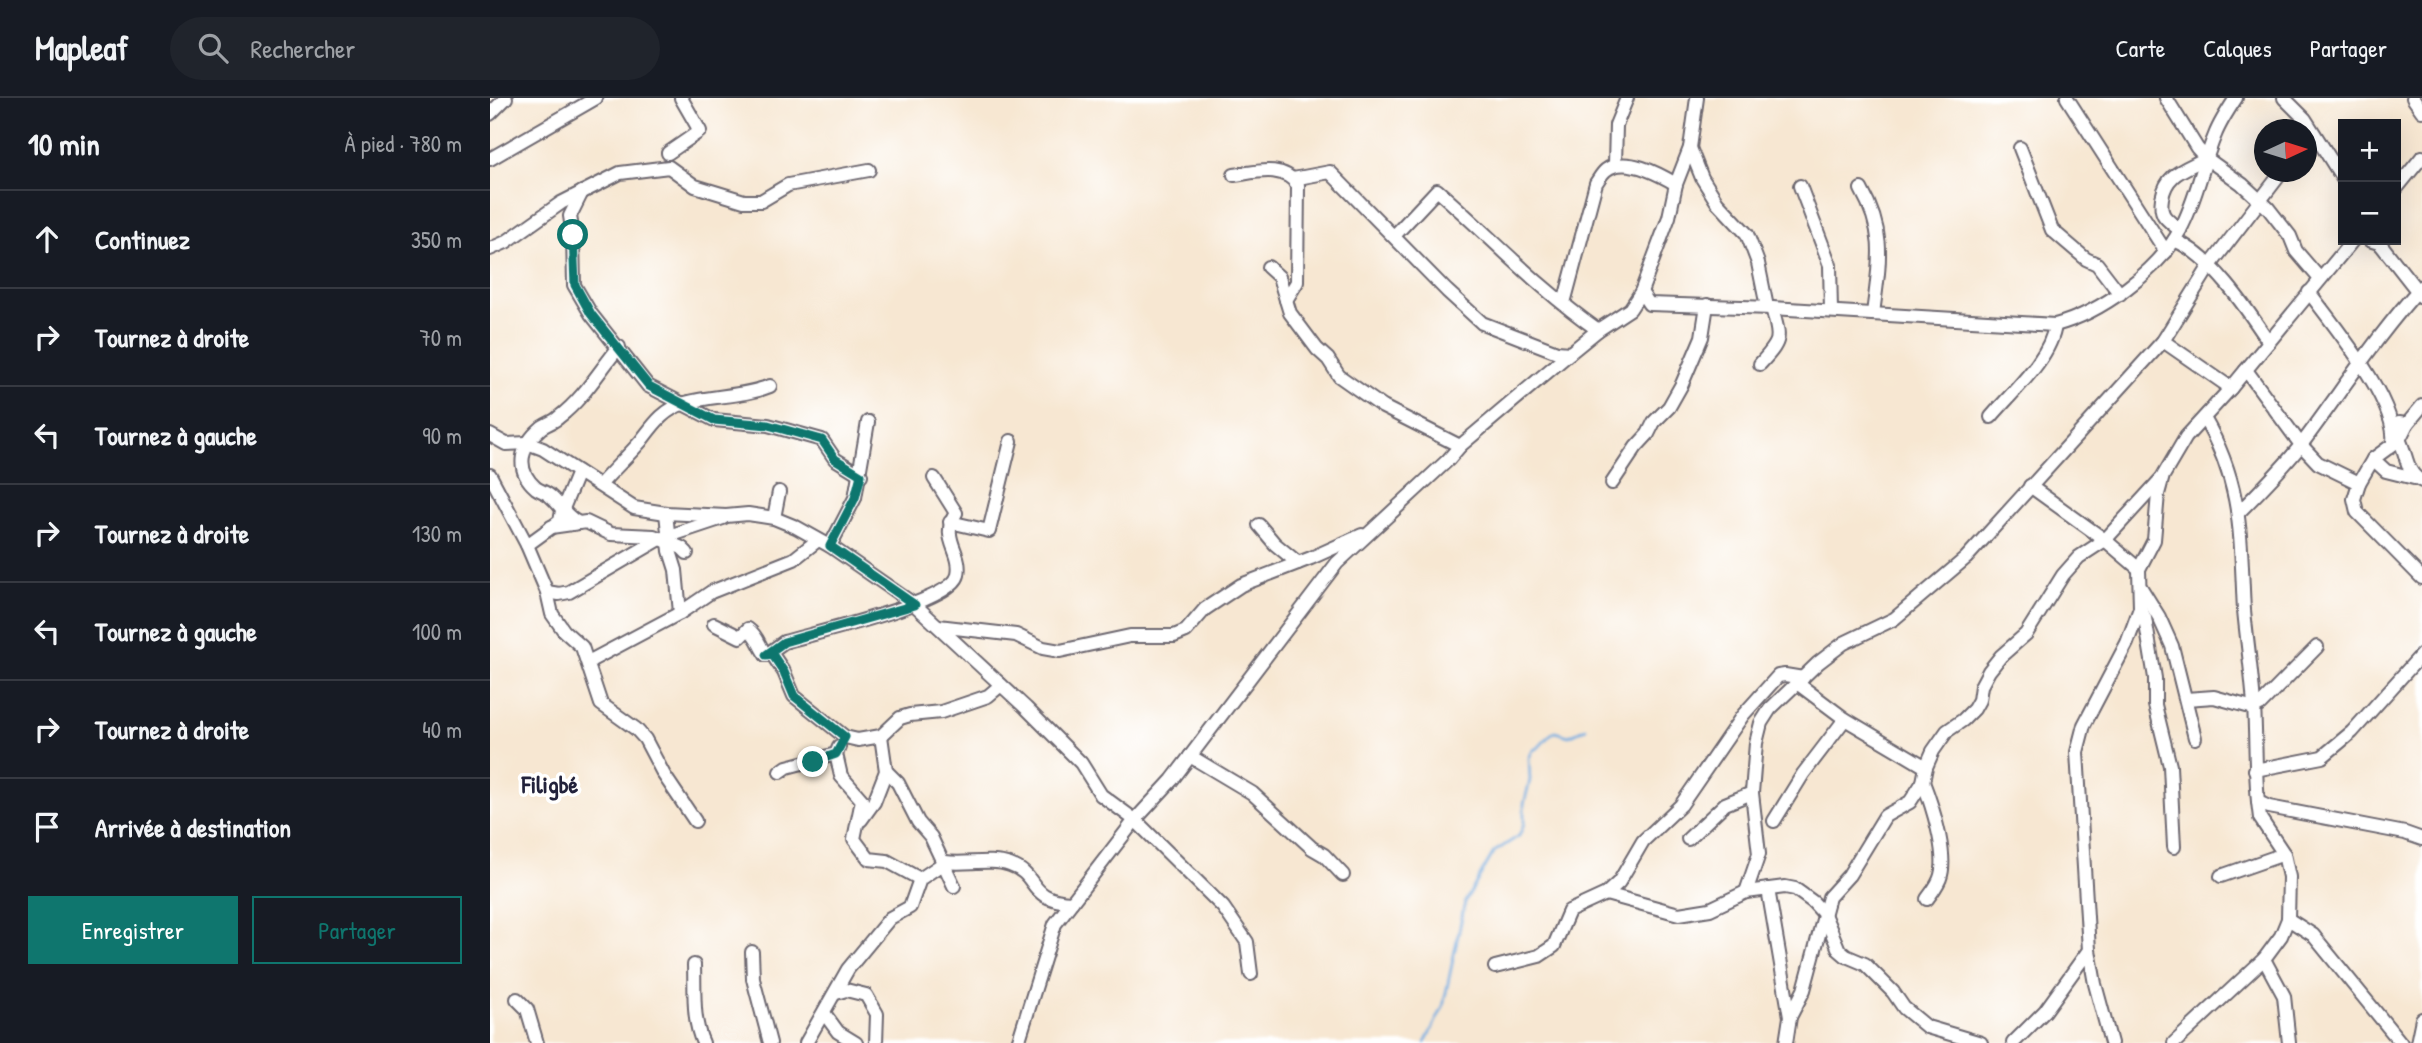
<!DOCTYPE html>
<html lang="fr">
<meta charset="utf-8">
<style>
body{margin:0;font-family:"Patrick Hand",sans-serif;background:#20242c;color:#f1f3f6}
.controls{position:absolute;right:21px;top:21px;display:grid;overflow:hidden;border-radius:0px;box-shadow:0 7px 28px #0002}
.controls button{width:63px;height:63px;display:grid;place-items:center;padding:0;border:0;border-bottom:2px solid #363941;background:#171b24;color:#f1f3f6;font:35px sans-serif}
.compass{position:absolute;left:1764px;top:21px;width:63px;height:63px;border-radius:50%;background:#171b24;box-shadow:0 7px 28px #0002;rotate:86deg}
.stop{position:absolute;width:21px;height:21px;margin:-16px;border:5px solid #0f766e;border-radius:50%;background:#fff}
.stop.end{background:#0f766e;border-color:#fff;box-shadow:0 2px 7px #0008}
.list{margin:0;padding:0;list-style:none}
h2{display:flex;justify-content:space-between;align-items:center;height:91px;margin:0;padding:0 28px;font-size:30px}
h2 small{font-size:23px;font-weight:400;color:#9ea1a6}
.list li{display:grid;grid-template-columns:46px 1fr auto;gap:21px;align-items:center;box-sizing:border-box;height:98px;padding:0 28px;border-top:2px solid #363941}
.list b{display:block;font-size:26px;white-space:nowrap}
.list em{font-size:23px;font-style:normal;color:#9ea1a6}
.actions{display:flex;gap:14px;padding:21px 28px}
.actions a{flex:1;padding:16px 0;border:2px solid #0f766e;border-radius:0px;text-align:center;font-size:24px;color:#0f766e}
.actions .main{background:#0f766e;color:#fff}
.icon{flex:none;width:38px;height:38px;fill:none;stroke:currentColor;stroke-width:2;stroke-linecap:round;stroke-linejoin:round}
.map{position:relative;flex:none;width:1932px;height:945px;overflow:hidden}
header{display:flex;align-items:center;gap:42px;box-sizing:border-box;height:98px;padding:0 35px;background:#171b24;border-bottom:2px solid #363941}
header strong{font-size:33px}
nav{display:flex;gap:38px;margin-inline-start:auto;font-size:24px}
.search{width:490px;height:63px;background:#20242c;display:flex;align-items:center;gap:18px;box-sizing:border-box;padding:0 24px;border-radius:38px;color:#9ea1a6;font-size:26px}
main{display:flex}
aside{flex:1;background:#171b24}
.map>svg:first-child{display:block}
</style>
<header>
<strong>Mapleaf</strong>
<div class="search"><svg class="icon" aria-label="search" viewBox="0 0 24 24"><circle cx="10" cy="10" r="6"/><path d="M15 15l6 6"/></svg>Rechercher</div>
<nav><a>Carte</a><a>Calques</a><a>Partager</a></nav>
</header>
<main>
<aside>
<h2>10 min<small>À pied · 780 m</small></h2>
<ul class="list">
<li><svg class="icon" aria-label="ahead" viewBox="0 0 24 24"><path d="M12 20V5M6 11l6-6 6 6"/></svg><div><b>Continuez</b></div><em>350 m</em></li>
<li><svg class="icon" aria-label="right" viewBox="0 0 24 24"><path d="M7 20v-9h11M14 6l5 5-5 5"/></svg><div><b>Tournez à droite</b></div><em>70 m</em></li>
<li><svg class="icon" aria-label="left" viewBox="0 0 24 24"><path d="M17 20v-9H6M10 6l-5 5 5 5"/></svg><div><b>Tournez à gauche</b></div><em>90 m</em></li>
<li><svg class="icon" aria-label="right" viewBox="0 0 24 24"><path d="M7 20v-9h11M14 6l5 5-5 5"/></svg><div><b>Tournez à droite</b></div><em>130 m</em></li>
<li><svg class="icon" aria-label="left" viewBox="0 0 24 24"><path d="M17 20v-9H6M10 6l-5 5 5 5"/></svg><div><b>Tournez à gauche</b></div><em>100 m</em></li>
<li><svg class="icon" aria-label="right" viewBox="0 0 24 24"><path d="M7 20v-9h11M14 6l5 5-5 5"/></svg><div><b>Tournez à droite</b></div><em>40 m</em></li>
<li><svg class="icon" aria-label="arrive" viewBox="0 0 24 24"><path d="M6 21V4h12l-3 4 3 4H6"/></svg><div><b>Arrivée à destination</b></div></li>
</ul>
<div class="actions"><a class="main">Enregistrer</a><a>Partager</a></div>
</aside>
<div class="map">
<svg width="1932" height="945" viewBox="0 0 1932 945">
<rect width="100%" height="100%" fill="#fff"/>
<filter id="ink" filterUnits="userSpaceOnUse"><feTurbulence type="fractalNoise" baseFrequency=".0143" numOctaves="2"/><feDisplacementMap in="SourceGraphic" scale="14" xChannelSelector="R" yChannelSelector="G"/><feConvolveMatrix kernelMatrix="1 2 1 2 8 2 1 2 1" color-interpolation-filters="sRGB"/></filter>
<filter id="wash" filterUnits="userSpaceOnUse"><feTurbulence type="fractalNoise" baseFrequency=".00686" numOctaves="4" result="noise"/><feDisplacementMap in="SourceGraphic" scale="28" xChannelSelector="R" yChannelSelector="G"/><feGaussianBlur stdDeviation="1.57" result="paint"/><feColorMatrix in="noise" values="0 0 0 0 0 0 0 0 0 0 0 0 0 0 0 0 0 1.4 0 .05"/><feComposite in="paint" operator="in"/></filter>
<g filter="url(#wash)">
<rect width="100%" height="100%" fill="#f7e7d2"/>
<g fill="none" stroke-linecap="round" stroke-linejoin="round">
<path stroke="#70ace2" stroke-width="2.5" d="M935,945L953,909L975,804L1004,754L1029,738L1034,726V706L1040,682L1039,660L1043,652L1048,650L1061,636L1065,634L1079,638L1096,630"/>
</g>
</g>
<g filter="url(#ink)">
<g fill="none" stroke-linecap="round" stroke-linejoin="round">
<g stroke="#6d6770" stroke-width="16">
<g id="minor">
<path d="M1577,0L1676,154"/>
<path d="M1676,0L1707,50L1716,60L1752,86L1778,110L1800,138L1806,153L1830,181"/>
<path d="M1794,0L1815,21L1853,81"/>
<path d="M1923,0L1932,13"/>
<path d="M0,16L16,0"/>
<path d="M1200,50L1212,80L1227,104L1257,136L1268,165L1277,209"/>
<path d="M1530,50L1562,132L1596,161L1607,166L1630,196"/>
<path d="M178,55L210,33L191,0"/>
<path d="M0,61L106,0"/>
<path d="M1125,67L1126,27L1137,0"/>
<path d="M744,77C767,74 792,66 808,87L807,184L796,202"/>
<path d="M803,81L840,74L957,193L992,225L1067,254L1080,255"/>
<path d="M1310,88L1340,167L1341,213"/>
<path d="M1371,91C1397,137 1389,166 1383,216"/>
<path d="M1906,91L1932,59"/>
<path d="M92,94L80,118L83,137L84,187L101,216L158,288L224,322L278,327L332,342L345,361L371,377"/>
<path d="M1690,132C1677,121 1669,119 1672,100C1677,74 1695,72 1716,60"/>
<path d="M904,138L947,92C1001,139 1049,191 1108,232"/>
<path d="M1684,142C1721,157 1757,211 1779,244"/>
<path d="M1879,142L1889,145L1892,148L1932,199"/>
<path d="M0,151L16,144L71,105L130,75L179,69L205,88L254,103H271L298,87L379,72"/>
<path d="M778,169L789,179L800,215L827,251L838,261L849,278L893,309L970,348"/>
<path d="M1151,194L1159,206L1282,210L1565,227C1610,215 1668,174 1690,132C1706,103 1712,68 1725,37C1730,24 1738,12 1746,0"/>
<path d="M1819,194C1844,228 1908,304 1903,345"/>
<path d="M1074,205L1106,85C1109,81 1112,75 1116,72C1135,57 1169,76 1186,86"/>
<path d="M1673,243L1741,290"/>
<path d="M1270,266C1293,241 1290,241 1282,210"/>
<path d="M1756,272L1811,347L1828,365L1869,385"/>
<path d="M1501,319C1522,294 1561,260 1565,227"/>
<path d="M1714,320C1753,387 1750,437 1754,512C1757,544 1762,576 1764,608C1766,640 1765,672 1768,704L1779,709L1915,735L1932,741"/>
<path d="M1909,325L1917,326L1932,308"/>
<path d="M1917,326L1909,342L1883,361L1869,385L1864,401L1867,414L1932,480"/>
<path d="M0,337L16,346L37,345L53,351L144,410L176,415L236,418L258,416L284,420L306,429L340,448L425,507L536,610L591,665L611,697L645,722L733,809L757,844L761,876"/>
<path d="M1909,341C1917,356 1916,376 1932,383"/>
<path d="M1883,361L1896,373L1924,380"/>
<path d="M0,377L37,447L57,494L62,516L74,533L92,549L111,606L146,631L155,641L174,677L205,723"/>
<path d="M1122,385L1146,349L1158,336L1164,324L1179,309L1192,286L1212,239L1217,207"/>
<path d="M110,387C123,372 138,358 151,343C164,326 173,312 195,305C223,297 253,299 280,288"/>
<path d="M1540,388L1615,442L1649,471"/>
<path d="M1749,414C1771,392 1792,371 1811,347C1851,294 1887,237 1932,188"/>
<path d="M176,415L180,453L186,472L190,515"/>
<path d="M284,420L289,394"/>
<path d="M87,424C74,417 70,406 60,398C56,394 50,393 46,390C24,371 31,347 51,330C56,326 64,324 69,319C93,301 110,272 129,249"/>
<path d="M460,424L499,433L521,343"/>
<path d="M769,427L785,446L808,465"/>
<path d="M61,429L96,424L121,436L164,438L192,450L197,455"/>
<path d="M37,447L70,423L72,413L88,374"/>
<path d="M340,448L365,400L378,324"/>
<path d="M1651,490L1669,519L1682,548L1705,640"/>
<path d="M57,494L69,496L79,494L170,441L233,420"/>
<path d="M1650,510L1655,520L1665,580V607L1680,668L1684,749"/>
<path d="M224,526L250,539L258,531C268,538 269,548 276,557L282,556L294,574L304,598L355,639L368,642L391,638L410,620L420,617L451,614L498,598L511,587"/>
<path d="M448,528L526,537L553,550L570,553L640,538H684L696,533L715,511L751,487L821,460L872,437"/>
<path d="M276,557L294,544C324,535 461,505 468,477C473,453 449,441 466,415L444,380"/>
<path d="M98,564L190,515L221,494L304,461L328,442"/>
<path d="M1307,585L1355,621L1436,669"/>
<path d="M1696,601L1724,599L1764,610L1770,607L1827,549"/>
<path d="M346,656L351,678L372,702L364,741L379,761L397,763L430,781"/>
<path d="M700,658L762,695L822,750L834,757L853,777"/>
<path d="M1765,672L1832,659L1862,634L1932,556"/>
<path d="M396,673L408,685L428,724L441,739L464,788"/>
<path d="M290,674L297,669L346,656L349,649"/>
<path d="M1433,684C1442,707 1457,754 1451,777C1449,786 1442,794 1437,801"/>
<path d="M371,722L384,704L396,673L391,638"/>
<path d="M1284,723L1313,676L1355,621"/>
<path d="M1198,741L1235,706L1262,695"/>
<path d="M1731,778L1794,756"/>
<path d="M1278,791L1300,919"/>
<path d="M1256,794L1269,756L1262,695L1266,645L1271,625L1280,611L1328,565L1354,545L1404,521L1476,460L1673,243L1719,169L1792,74"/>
<path d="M1116,796L1189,816L1220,811L1256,794L1295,789L1305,791L1323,804L1334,816L1349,852L1356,858L1375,866L1403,894L1414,910L1437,929L1491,945"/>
<path d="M1798,821L1823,837L1911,945"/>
<path d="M262,854L263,881L280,945"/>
<path d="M1774,861L1794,898L1799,945"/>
<path d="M204,867C205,892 202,922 213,945"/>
<path d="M1005,869L1049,858L1064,848L1079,813L1116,796L1129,784L1153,743L1191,707L1253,617L1288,578L1295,577L1313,580"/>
<path d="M346,895L356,892L376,897L387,916L386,945"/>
<path d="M27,901L37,911L47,945"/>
<path d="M334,915L348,934L366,945"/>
<path d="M316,945L358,871L400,820L420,809L430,781L455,764C476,767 500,760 520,767C550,777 536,802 582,804"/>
<path d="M528,945L565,826L645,722L682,682L847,465L958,362L970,348L1080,255L1108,232L1140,211L1151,194L1179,119L1186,86L1200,50L1207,0"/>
<path d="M1296,945L1300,919L1314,892L1339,799L1359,777L1395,718L1420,704L1433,684L1436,669L1443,653L1457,633L1473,622L1484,611L1489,602L1491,588L1499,573L1511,558L1536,536L1573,477L1589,459L1615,442L1671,381"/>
<path d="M1523,945L1555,913L1599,852"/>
<path d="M1621,945L1605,886L1599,852L1587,654L1594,627L1637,545L1650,510L1649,471L1664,442L1668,396L1673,378L1696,339L1741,290L1863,142"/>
<path d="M1684,945L1774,861L1791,838L1798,821L1799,779L1794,756L1770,720L1768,704"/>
<path d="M1927,945L1932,921"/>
</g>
</g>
<use href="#minor" stroke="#fff" stroke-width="12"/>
</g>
</g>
<g fill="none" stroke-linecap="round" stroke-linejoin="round" filter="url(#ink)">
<path stroke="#0f766e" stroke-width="9" d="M83,137L85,187L101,216L159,288L224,322L278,327L332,342L345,361L371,377L365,400L340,448L425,507L294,544L276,557L282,556L294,574L304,598L355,639L346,656L323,664"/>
</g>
<g text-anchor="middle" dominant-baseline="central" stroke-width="7" stroke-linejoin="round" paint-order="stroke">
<g font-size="24" font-weight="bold" fill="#22223b" stroke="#fff">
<text x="60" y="686">Filigbé</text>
</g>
</g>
</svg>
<div class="controls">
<button>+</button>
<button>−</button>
</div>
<svg class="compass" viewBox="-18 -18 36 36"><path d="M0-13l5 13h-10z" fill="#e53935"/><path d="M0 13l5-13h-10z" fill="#9ea1a6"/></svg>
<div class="stop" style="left:83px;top:137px"></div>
<div class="stop end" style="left:323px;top:664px"></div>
</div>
</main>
